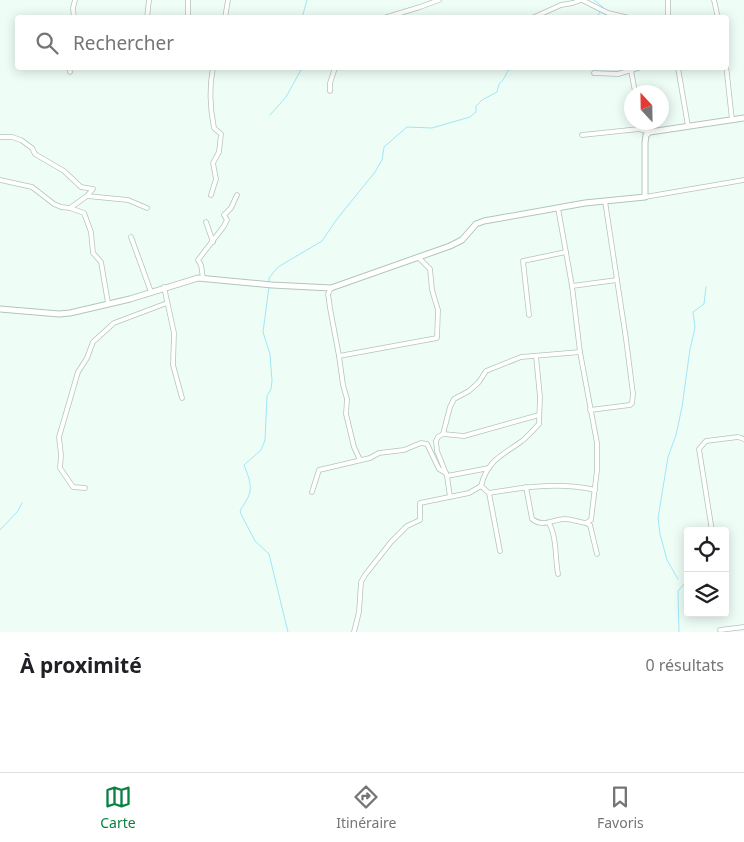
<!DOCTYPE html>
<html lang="fr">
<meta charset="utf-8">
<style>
body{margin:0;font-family:"Noto Sans",sans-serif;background:#f2f2f2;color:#202124}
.controls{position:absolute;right:15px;bottom:15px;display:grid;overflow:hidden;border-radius:5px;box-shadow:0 2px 12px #0003}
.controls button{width:45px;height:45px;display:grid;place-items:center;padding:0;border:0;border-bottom:1px solid #e0e0e0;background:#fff;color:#202124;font:25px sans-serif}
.compass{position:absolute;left:624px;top:85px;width:45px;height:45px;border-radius:50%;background:#fff;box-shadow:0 2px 12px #0003;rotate:338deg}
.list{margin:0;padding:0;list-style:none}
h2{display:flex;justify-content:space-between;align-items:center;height:65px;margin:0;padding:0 20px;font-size:21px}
h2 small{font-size:16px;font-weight:400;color:#757577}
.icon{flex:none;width:28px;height:28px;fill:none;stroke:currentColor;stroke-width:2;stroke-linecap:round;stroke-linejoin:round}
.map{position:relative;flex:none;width:744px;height:632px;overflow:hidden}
.search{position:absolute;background:#fff;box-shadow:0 2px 12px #0003;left:15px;right:15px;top:15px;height:55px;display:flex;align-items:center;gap:12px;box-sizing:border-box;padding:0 18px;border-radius:5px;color:#757577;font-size:19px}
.sheet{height:140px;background:#fff}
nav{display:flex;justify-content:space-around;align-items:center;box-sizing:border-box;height:70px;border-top:1px solid #e0e0e0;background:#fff;font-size:14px;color:#757577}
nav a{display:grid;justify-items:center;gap:2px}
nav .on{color:#0b8043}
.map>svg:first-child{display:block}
</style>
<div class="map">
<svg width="744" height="632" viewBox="0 0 744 632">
<rect width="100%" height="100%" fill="#eefef6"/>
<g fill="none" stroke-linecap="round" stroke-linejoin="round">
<g stroke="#a1e6f8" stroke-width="1">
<path d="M594,0L603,7L602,9"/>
<path d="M302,18L307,0"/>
<path d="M596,18L600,12"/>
<path d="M537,68L539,69L542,68"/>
<path d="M270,115L286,97L302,68"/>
<path d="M269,283V278L278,267L322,241L337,219L375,172L382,160L384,147L407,127L432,128L470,117L476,112V106L482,100L497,92L499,84C506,79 505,72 511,68"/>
<path d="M269,287L263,332L270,354L272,381L271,389L267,396L265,440L261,450L244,465C249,478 254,489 246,501C244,506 241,507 240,512L255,541L269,554L288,632"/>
<path d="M0,530L18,511L22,503"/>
<path d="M678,579L667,560L660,534L658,518L668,457L676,435L682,407L690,349L695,328L693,312L704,304L706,287"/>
<path d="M679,632L678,591L686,582"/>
</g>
<g stroke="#b2c5bc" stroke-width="5.5">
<g id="street">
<path d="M582,0L608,13L629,18"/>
<path d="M714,0L718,18"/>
<path d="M74,18L73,8L75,0"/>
<path d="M147,18L149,0"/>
<path d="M188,18V0"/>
<path d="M225,18L228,0"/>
<path d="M384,18L420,7L439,0"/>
<path d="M532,18L561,5L573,3L581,0"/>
<path d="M668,18V0"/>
<path d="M726,65L732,120"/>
<path d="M69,68L70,72"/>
<path d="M678,68L688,126"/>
<path d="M631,70L635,92"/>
<path d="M594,73L618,74L638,68"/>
<path d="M330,91V83L335,68"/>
<path d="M582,135L639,129L650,132"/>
<path d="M0,137H12L21,140L32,148L35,154L64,171L81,187L93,189L87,196"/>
<path d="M0,180L32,187L54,204L61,207L70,208L87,196L128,200L147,208"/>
<path d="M211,195L216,179L213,163L219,152L221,134L214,128C210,108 209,87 213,68"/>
<path d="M645,197L744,180"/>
<path d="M70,208L84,213L91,232L93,253L101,262L108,303"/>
<path d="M206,222L213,242"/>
<path d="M131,237L151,292"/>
<path d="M203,278L201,265L198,260L224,226L227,220L224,215L231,208L237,195"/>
<path d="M572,286L617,280"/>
<path d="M164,287L174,333L173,365L182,398"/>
<path d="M331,288L328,294L330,308L339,356L343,385L347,399L346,414L354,447L360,460"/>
<path d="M529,315L523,261L566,252"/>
<path d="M339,356L437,338L438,310L432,290L430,269L418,257"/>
<path d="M590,410L630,405L632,403L633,394L626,339L605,201"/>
<path d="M443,434L450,407L454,399L469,391L479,382L486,371L521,357L580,352"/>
<path d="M447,476L489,468"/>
<path d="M481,486L489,493L500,551"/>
<path d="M526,487L532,519C543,528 553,519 565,519C571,519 579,522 586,523L591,520L597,470V443L580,352L572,286L558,208"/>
<path d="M85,488L73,487L60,468L61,455L59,437L78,372L87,358L93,342L114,323L167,303"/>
<path d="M312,492L319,470L370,458L379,453L404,450L421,443L427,444L439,469L446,473"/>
<path d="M489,493C524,487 559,482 595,490"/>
<path d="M450,497L447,476L437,451L436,441L438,437L443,434L464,436L539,415"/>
<path d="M549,523C557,538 555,558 558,574"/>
<path d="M586,523L590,525L597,554"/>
<path d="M712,531L699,449L706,441L738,437L744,439"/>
<path d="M720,630L744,627"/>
<path d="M354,632L359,612L361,582L365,575L391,542L407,526L420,520V503L469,493L481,486C488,459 503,455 522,441C528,436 534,429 539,424L540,397L536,356"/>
</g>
</g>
<g stroke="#b2c5bc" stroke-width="7">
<path id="secondary" d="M0,309L59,314L70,313L130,299L198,278L272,285L331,288L450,246L462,240L476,224L484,221L585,203L645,197V143L646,135L650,132L744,118"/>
</g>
<use href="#street" stroke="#fff" stroke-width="4"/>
<use href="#secondary" stroke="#fff" stroke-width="5"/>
</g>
</svg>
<div class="controls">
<button><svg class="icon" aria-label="locate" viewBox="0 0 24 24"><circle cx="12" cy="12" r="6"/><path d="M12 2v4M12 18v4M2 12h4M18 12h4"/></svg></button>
<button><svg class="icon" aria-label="layers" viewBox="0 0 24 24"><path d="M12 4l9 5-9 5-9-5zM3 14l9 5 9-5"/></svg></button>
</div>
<svg class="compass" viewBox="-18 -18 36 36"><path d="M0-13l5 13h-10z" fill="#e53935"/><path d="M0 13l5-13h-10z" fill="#757577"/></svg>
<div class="search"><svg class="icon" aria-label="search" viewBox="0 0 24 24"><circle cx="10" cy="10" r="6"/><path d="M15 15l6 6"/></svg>Rechercher</div>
</div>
<section class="sheet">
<h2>À proximité<small>0 résultats</small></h2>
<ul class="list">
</ul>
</section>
<nav>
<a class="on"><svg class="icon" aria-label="map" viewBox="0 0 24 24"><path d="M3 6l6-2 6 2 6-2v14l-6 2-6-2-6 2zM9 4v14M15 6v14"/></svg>Carte</a>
<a><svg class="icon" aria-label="directions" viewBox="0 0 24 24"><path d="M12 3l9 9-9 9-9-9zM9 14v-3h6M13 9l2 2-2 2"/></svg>Itinéraire</a>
<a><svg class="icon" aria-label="saved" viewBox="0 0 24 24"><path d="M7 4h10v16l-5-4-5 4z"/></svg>Favoris</a>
</nav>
